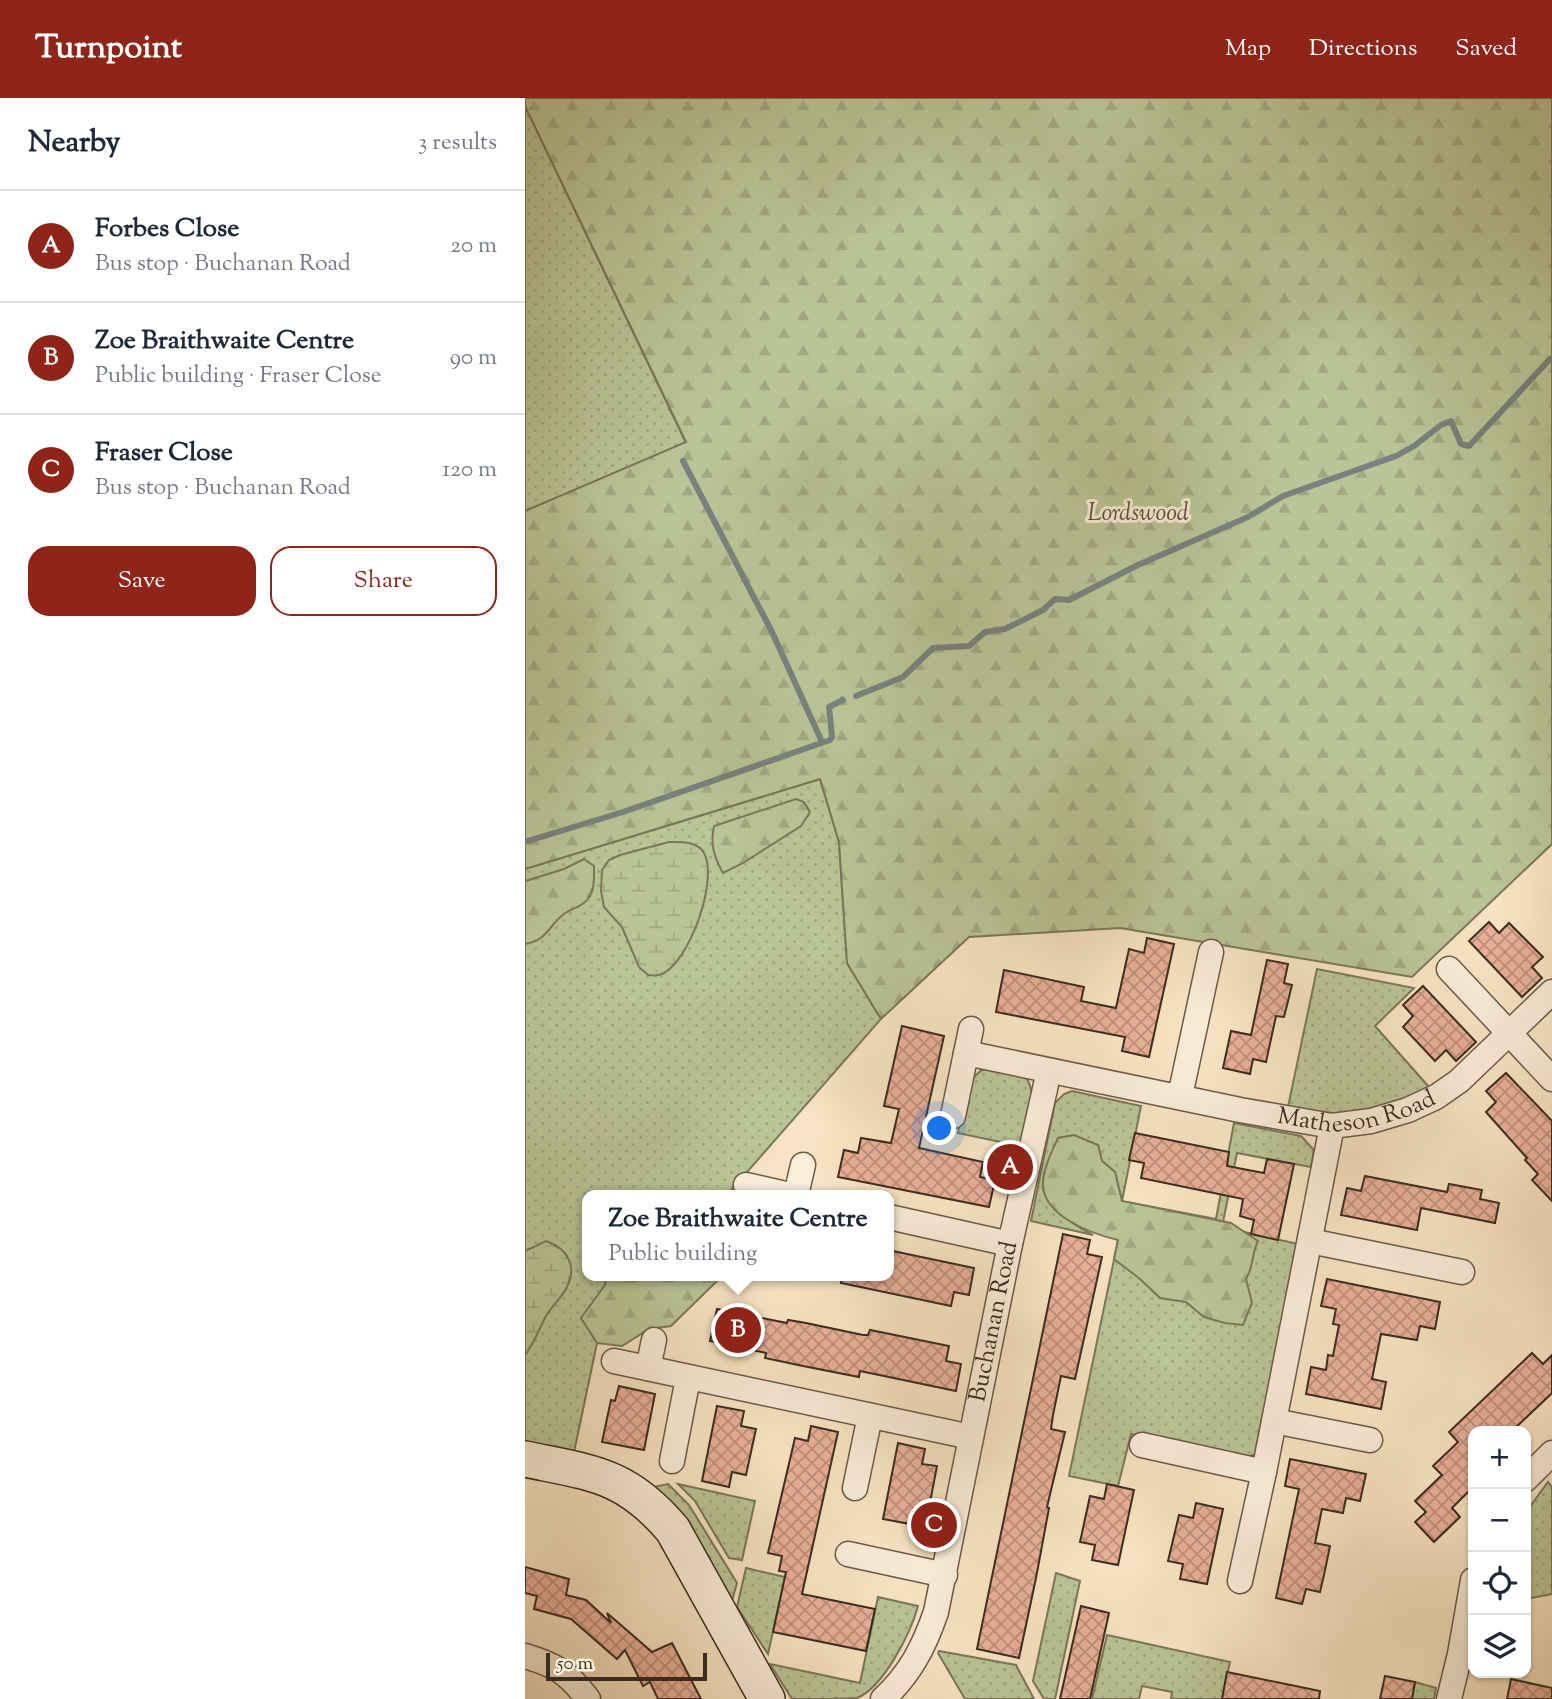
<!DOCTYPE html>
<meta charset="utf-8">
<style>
body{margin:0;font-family:"Sorts Mill Goudy",serif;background:#f6f6f7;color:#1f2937}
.controls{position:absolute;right:21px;bottom:21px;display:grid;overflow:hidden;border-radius:14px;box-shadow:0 2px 5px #0004}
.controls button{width:63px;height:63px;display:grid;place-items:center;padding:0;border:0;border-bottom:2px solid #e0e1e3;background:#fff;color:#1f2937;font:35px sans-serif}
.scale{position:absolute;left:21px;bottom:18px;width:161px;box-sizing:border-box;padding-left:7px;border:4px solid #3b2c1e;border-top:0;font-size:19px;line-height:24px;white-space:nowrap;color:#3b2c1e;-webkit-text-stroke:5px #faedd9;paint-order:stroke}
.you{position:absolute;left:415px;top:1031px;width:24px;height:24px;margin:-18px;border:5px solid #fff;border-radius:50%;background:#1a73e8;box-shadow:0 0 0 10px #1a73e833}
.badge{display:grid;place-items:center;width:46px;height:46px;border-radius:50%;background:#8f2418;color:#fff;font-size:23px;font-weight:700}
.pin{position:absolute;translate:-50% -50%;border:4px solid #fff;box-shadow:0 2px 7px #0006}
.popup{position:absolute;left:57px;top:1092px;width:312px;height:91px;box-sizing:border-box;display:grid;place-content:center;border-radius:14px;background:#fff;filter:drop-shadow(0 2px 5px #0005);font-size:23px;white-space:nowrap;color:#747a83}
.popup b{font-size:26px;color:#1f2937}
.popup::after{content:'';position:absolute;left:50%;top:100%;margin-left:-14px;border:14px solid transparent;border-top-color:#fff}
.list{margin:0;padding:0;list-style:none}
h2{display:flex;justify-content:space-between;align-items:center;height:91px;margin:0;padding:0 28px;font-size:30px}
h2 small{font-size:23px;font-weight:400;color:#747a83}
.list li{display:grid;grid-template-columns:46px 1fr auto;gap:21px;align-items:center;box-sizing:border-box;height:112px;padding:0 28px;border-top:2px solid #e0e1e3}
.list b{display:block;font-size:26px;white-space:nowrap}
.list p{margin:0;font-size:23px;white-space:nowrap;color:#747a83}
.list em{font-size:23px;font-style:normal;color:#747a83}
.actions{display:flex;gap:14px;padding:21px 28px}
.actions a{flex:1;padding:16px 0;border:2px solid #8f2418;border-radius:21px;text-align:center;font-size:24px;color:#8f2418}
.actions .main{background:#8f2418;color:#fff}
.icon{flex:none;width:38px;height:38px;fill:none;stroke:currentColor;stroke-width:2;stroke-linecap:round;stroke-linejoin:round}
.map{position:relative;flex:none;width:1027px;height:1601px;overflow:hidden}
header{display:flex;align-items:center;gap:42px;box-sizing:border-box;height:98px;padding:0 35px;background:#8f2418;color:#fff}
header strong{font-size:33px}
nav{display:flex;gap:38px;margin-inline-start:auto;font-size:24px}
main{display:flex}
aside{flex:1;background:#fff}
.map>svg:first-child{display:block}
</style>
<header>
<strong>Turnpoint</strong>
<nav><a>Map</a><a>Directions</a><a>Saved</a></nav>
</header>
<main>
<aside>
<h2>Nearby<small>3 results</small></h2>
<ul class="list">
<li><span class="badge">A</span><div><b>Forbes Close</b><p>Bus stop · Buchanan Road</p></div><em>20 m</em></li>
<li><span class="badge">B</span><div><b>Zoe Braithwaite Centre</b><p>Public building · Fraser Close</p></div><em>90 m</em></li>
<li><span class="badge">C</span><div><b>Fraser Close</b><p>Bus stop · Buchanan Road</p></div><em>120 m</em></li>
</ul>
<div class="actions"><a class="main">Save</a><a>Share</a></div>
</aside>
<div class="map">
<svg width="1027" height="1601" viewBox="0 0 1027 1601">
<defs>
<pattern id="grass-dots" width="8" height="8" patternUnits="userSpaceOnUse" patternTransform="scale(1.75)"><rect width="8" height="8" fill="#bac597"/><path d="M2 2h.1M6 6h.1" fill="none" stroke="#a1a982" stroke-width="1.8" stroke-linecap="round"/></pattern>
<pattern id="forest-firs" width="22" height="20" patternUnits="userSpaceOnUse" patternTransform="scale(1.75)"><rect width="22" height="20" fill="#bac597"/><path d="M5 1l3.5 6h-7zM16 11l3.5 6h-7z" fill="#a1a982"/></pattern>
<pattern id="wetland-marsh" width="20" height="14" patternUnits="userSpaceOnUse" patternTransform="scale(1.75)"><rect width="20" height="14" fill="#bac597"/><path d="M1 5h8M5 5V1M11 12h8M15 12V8" fill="none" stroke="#a1a982"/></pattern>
<pattern id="building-cross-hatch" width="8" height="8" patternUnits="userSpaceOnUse" patternTransform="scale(1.75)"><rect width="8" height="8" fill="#e9b09a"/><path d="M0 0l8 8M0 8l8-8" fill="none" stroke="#be8f7d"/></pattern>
</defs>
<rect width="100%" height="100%" fill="#f8e4c4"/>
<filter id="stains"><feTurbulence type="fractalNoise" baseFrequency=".00286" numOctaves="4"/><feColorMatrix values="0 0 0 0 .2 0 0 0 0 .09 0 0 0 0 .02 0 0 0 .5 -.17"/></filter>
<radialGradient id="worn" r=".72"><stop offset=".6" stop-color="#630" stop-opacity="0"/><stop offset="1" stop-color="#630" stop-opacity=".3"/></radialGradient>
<g fill="url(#grass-dots)" stroke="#7a785a" stroke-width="2">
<path d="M0,8L161,345L0,413Z"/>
<path d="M295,681L314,744L322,865L356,921L202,1097H62V1178H131L72,1245L48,1359L0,1350V771Z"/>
<path d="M792,871L889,890L850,928L904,989C884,999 863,1009 841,1014C817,1018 787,1013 763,1009Z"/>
<path d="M462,969C472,971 485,972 495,976C517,985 502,1031 499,1049L433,1035C438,1010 437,981 462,969Z"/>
<path d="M547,993L616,1008L597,1103L590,1074L577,1063L573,1047L562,1043L520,1073C519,1078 517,1085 518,1090C522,1111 551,1128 568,1137L506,1123L530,1005L539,996Z"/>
<path d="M709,1025L776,1038L789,1052L786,1069L712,1055L697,1129L773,1146L730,1356L720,1361L606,1336L593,1388L544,1378L601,1104L691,1121Z"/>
<path d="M1023,1384L1027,1389V1496L1001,1501V1414Z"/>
<path d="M143,1386L164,1407L212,1485L205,1510L120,1391Z"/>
<path d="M153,1386L230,1403L217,1462L204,1460L170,1403Z"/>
<path d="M221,1470L260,1479L243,1556L212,1509Z"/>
<path d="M531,1475L555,1483L530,1601H519L508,1583Z"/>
<path d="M353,1499L393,1508C386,1534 359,1589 332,1600C321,1601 281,1601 267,1601L245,1566L335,1585Z"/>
<path d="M582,1537L705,1564L697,1601H646L647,1594L617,1588L614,1601H567Z"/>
<path d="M414,1553L491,1567L509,1601H440L413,1555Z"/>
<path d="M890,1584L911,1590L909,1601H887Z"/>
</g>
<g fill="url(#forest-firs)" stroke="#7a785a" stroke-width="2">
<path d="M0,0H1027V746L887,879L595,830L444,839L356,921L322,865L314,744L295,681L0,771V413L161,344L0,8Z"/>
<path d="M271,701L279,704L285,714L276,728L218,765L198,775C189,759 185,746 189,728Z"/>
<path d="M59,761L69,768C69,779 70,792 63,801C57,809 47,810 39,816C23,828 23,842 0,846V783L39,771Z"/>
<path d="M549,1037L573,1047L577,1063L590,1074L597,1103L706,1125L733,1143C726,1157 729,1168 721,1181L727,1205L718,1227L700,1225L679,1219L661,1204L635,1200L615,1181L589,1161L593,1142C568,1136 519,1119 518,1087C518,1071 526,1055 533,1040Z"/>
<path d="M81,1178H193V1182L146,1228L124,1231L97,1248L72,1245L56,1220L80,1187Z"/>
</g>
<g fill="url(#wetland-marsh)" stroke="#7a785a" stroke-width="2">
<path d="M144,744C154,744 168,743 176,751C198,774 163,870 134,877C131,878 127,877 123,877L114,869L97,829L79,809L76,793L77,772L84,762L95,757Z"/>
<path d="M21,1143C43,1151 53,1168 41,1191C36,1200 27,1208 21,1218C14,1231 9,1246 0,1257V1153Z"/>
</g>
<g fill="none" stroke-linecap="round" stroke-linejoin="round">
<g stroke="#79827e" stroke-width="6">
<path d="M158,363L247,534L297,644"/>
<path d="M331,598L378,579L408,550L444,548L460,534L480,531L518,512L530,501L544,502L613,467L723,419L758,398L871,358L889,348L916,327L926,323L936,346L944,348L1025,261"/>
<path d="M0,744L98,714L305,642L307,639L304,609L318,602"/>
</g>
</g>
<g fill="url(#building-cross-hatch)" stroke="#3b2c1e" stroke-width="2">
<path d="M964,824L974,835L984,825L1018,859L1007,869L1017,880L997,899L944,843Z"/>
<path d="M622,840L649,846L624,959L597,953L600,939L471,914L479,872L559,889L556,903L591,910L604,851L619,855Z"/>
<path d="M742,862L763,866L759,885L767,887L759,919L751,918L741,964L728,961L725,976L698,970L706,933L726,937Z"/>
<path d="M898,888L951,944L931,963L921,952L910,963L878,929L888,918L878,907Z"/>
<path d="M377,928L419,938L394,1050L458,1064L455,1079L470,1082L464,1109L313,1079L319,1052L333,1055L336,1040L366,1045L374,1011L359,1008Z"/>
<path d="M981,975L1027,1023V1103L1007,1082L1013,1076L1000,1062L1002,1060L961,1014L971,1004L961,993Z"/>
<path d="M610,1035L704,1054L702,1068L739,1075L742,1061L769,1066L753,1142L726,1136L729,1122L715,1118L718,1101L616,1080L619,1065L604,1062Z"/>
<path d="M840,1078L922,1094L924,1086L957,1092L955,1101L974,1105L970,1125L896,1110L892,1132L816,1117L822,1090L836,1093Z"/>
<path d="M538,1136L565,1142L562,1156L577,1159L550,1281L536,1278L528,1317L526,1331L540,1334L522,1409L524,1410L511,1480L494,1560L452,1551Z"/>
<path d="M363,1152L449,1170L444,1197L429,1194L426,1208L316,1185L317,1178H363Z"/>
<path d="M802,1181L915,1204L910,1231L895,1228L892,1242L856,1236L847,1281L861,1284L856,1311L781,1296L786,1269L801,1272L803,1257L808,1258L814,1227L808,1226L811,1211L796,1208Z"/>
<path d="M192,1211L262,1225L263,1222L281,1225L338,1237H343L345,1232L424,1248L421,1263L436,1266L431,1293L335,1273L334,1279L278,1268L240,1260L241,1255L185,1243Z"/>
<path d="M1007,1255L1018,1266L1027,1257V1295L987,1333H948V1389L927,1410L935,1419L909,1444L890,1424L901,1414L890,1403L917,1377L908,1368L933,1344L924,1334Z"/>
<path d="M94,1288L130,1296L119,1352L77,1344L86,1302L90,1303Z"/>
<path d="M192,1308L219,1313L216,1328L231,1331L221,1377L207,1374L204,1389L177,1383Z"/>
<path d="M286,1328L313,1334L277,1496L350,1511L341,1553L248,1534L261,1474L254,1473L257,1458L243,1455L270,1340L283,1343Z"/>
<path d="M373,1345L400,1351L397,1366L412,1368L403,1415L388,1412L385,1426L358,1421Z"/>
<path d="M765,1361L841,1376L835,1403L821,1400L818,1415L797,1411L790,1445L805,1448L799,1477L795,1494L781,1491L777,1506L751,1500L774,1391L760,1388Z"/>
<path d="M582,1386L609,1392L593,1467L567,1462L570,1447L555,1444L565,1398L579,1401Z"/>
<path d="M671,1405L698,1411L682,1486L655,1481L658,1466L643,1463L654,1417L668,1420Z"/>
<path d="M0,1469L44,1481L41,1497L61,1502L86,1525L82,1515L127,1554L147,1545L176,1601H133L125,1584L118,1588L100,1552L92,1561L46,1521L9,1511L12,1498L0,1495Z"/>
<path d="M556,1508L584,1515L565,1601H535Z"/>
<path d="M702,1574L795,1593L794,1601H697Z"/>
<path d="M860,1578L890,1584L887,1601H855Z"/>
<path d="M986,1581L1027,1590V1601H982Z"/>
</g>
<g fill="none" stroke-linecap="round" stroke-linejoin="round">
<g stroke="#6a5a48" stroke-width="27">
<g id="street">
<path d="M924,871L1027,981"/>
<path id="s1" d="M441,955L715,1012L807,1028L846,1023L883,1012L911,999L934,983L1027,894"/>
<path d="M655,998L686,854"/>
<path d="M428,1018L446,931"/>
<path d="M221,1087L265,1097"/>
<path d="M271,1097L278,1067"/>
<path d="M364,1119L485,1146"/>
<path d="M785,1143L937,1174"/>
<path d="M89,1263L446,1339"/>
<path d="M123,1270L129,1242"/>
<path d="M749,1323L845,1342"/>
<path d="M617,1347L739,1374"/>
<path d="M147,1363L163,1280"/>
<path d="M1001,1381L1027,1355"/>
<path d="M330,1390L345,1318"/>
<path d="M323,1456L420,1477"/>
<path d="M715,1483L739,1374L807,1028"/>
<path d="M0,1558C31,1567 43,1575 63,1601"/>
<path id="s2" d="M358,1601C385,1576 399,1549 411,1514L485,1146L524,973"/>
<path d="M924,1601L935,1556L948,1482"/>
</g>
</g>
<g stroke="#3b2c1e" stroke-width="38">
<path id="secondary" d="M0,1361C67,1375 101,1376 148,1432L242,1601"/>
</g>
<use href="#street" stroke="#faedd9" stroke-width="24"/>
<use href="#secondary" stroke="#faedd9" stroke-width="35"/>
</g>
<g text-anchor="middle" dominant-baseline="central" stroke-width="6" stroke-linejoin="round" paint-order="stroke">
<g font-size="24" font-style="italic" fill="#5b523c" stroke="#faedd9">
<text x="613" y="416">Lordswood</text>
</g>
<g font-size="24" fill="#3b2c1e" stroke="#faedd9">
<text stroke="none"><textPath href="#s1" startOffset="399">Matheson Road</textPath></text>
<text stroke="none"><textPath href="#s2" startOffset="399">Buchanan Road</textPath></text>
</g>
</g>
<rect width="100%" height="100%" filter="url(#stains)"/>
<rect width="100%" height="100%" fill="url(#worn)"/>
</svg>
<div class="controls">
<button>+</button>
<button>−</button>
<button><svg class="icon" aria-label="locate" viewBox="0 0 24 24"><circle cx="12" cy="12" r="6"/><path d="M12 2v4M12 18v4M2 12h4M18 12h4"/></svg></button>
<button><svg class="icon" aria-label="layers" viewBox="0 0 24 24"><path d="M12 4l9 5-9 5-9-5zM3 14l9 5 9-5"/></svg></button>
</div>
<div class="scale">50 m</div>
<div class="you"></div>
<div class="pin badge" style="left:485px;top:1069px">A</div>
<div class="pin badge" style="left:213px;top:1232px">B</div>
<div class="popup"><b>Zoe Braithwaite Centre</b>Public building</div>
<div class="pin badge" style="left:409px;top:1427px">C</div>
</div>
</main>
